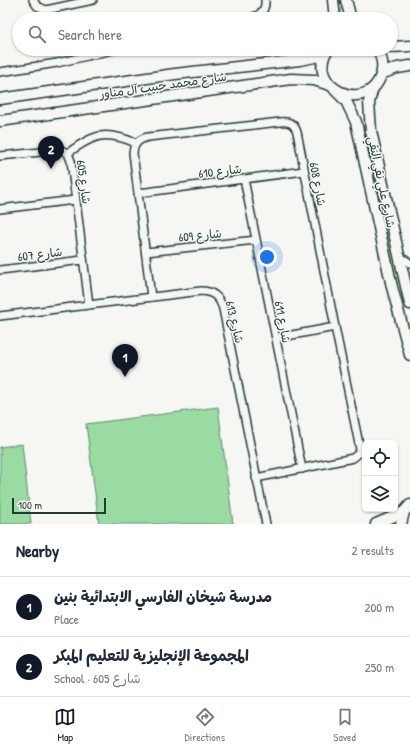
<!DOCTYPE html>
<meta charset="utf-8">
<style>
body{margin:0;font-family:"Patrick Hand","Playpen Sans Arabic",sans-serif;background:#f6f6f7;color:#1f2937}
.controls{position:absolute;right:12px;bottom:12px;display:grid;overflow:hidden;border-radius:6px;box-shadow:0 1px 3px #0004}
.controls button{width:36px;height:36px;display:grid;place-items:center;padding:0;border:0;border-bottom:1px solid #e0e1e3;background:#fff;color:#1f2937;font:20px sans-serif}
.scale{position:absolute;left:12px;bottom:10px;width:94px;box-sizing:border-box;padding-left:4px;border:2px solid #1f3d34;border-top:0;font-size:11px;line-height:14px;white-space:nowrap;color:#1f3d34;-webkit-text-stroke:3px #f6f6f2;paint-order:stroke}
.you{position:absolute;left:267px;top:257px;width:14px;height:14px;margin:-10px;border:3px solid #fff;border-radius:50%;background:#1a73e8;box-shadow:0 0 0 6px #1a73e833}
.badge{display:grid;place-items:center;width:26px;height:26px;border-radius:50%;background:#111827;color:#fff;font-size:13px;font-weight:700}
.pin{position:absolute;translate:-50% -33px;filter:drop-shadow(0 1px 2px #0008)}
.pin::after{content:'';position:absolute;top:21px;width:14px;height:12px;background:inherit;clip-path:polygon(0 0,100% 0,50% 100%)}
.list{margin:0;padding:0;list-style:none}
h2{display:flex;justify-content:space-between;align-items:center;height:52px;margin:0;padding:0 16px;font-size:17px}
h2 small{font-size:13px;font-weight:400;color:#747a83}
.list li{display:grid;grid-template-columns:26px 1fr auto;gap:12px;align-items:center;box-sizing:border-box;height:60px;padding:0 16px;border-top:1px solid #e0e1e3}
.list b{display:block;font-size:15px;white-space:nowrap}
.list p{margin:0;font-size:13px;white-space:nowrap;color:#747a83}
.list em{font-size:13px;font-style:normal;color:#747a83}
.icon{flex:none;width:22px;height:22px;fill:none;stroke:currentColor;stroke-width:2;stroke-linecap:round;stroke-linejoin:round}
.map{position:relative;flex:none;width:410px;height:524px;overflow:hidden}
.search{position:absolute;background:#fff;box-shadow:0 1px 3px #0004;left:12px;right:12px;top:12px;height:44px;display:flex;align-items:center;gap:10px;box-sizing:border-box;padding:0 14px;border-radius:22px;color:#747a83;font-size:15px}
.sheet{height:172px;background:#fff}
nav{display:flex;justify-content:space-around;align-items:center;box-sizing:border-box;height:56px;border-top:1px solid #e0e1e3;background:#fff;font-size:11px;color:#747a83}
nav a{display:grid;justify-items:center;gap:2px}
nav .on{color:#111827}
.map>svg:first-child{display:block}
</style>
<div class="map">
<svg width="410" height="524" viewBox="0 0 410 524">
<rect width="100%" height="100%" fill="#f6f6f2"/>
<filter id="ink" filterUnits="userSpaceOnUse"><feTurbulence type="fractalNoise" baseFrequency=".025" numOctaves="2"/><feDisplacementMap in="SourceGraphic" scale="8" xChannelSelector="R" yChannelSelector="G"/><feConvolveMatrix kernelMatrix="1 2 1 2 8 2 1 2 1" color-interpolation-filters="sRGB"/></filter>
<g filter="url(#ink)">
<g fill="#9adaa3" stroke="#5c8c6c">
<path d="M218,407L233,524H99L86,424Z"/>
<path d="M22,444L31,524H0V447Z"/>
</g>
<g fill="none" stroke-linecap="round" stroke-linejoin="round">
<g stroke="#1f3d34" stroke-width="10">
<g id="street">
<path d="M33,0L37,6L46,10L93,0"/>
<path d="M247,19C258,16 266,13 265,0"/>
<path d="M0,72L57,63L117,49"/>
<path d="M68,153C94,134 105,130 136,143"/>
<path d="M0,156L61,150L68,153L71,161L89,305"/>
<path d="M244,179L302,469"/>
<path d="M139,193L304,171"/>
<path d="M0,209L75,200"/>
<path d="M146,252L256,240"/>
<path d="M399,256L410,263"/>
<path d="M0,270L83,260"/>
<path d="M151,297L133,153C134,143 139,139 148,137L280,122C289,121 294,123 297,132L335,327L360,449L359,453L353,458L256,478"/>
<path d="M0,316L201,291C213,291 220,298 223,309L266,524"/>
<path d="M276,338L335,327"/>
</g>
</g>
<g stroke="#1f3d34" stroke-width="13">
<g id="secondary">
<path d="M333,0L335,19"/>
<path d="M346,0L351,19"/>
<path d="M391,47L410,46"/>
<path d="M328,49C303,86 367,117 381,75C384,66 382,57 377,49"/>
<path d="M381,74L397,68L410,66"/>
<path d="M373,88L369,102L371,131L410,304"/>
<path d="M335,90L346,101L356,122L392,287L410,355"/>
<path d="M0,99L175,74L300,60L315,57L326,52"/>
<path d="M0,121L291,79L314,80L330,85"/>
<path d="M376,524L404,512"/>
<path d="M401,524L404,512L410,505"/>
</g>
</g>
<use href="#street" stroke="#f6f6f2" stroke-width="7"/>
<use href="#secondary" stroke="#f6f6f2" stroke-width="10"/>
</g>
</g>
<g text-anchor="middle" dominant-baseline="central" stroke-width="3" stroke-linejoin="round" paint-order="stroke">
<g font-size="12" fill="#1f3d34" stroke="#f6f6f2">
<text transform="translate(163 85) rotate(-8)">شارع محمد حبيب آل مناور</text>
<text transform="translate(220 171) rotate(-7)">شارع 610</text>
<text transform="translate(84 182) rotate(82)">شارع 605</text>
<text transform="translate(382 182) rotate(78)">شارع علي نقي النقي</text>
<text transform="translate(318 184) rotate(79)">شارع 608</text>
<text transform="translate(200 235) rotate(-6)">شارع 609</text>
<text transform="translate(40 254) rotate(-7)">شارع 607</text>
<text transform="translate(235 322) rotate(76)">شارع 613</text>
<text transform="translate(283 322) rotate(79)">شارع 611</text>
</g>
</g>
</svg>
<div class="controls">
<button><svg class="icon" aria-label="locate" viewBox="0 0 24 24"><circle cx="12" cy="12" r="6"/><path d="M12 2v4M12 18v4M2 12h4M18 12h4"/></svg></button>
<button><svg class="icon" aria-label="layers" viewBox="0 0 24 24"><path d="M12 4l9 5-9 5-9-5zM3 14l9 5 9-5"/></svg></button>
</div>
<div class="scale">100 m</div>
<div class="you"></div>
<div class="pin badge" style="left:125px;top:377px">1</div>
<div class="pin badge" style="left:51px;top:169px">2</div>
<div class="search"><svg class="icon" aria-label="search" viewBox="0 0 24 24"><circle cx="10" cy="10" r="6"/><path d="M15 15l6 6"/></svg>Search here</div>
</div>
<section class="sheet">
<h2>Nearby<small>2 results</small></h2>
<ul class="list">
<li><span class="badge">1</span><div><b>مدرسة شيخان الفارسي الابتدائية بنين</b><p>Place</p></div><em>200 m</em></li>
<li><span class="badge">2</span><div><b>المجموعة الإنجليزية للتعليم المبكر</b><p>School · شارع 605</p></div><em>250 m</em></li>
</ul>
</section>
<nav>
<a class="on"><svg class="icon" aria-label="map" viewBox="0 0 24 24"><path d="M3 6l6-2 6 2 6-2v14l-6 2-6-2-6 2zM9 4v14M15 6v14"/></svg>Map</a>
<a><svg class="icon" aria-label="directions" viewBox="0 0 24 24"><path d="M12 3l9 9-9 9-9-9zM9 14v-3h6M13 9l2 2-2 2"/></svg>Directions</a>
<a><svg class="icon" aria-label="saved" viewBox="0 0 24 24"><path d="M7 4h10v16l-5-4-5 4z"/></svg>Saved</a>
</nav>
